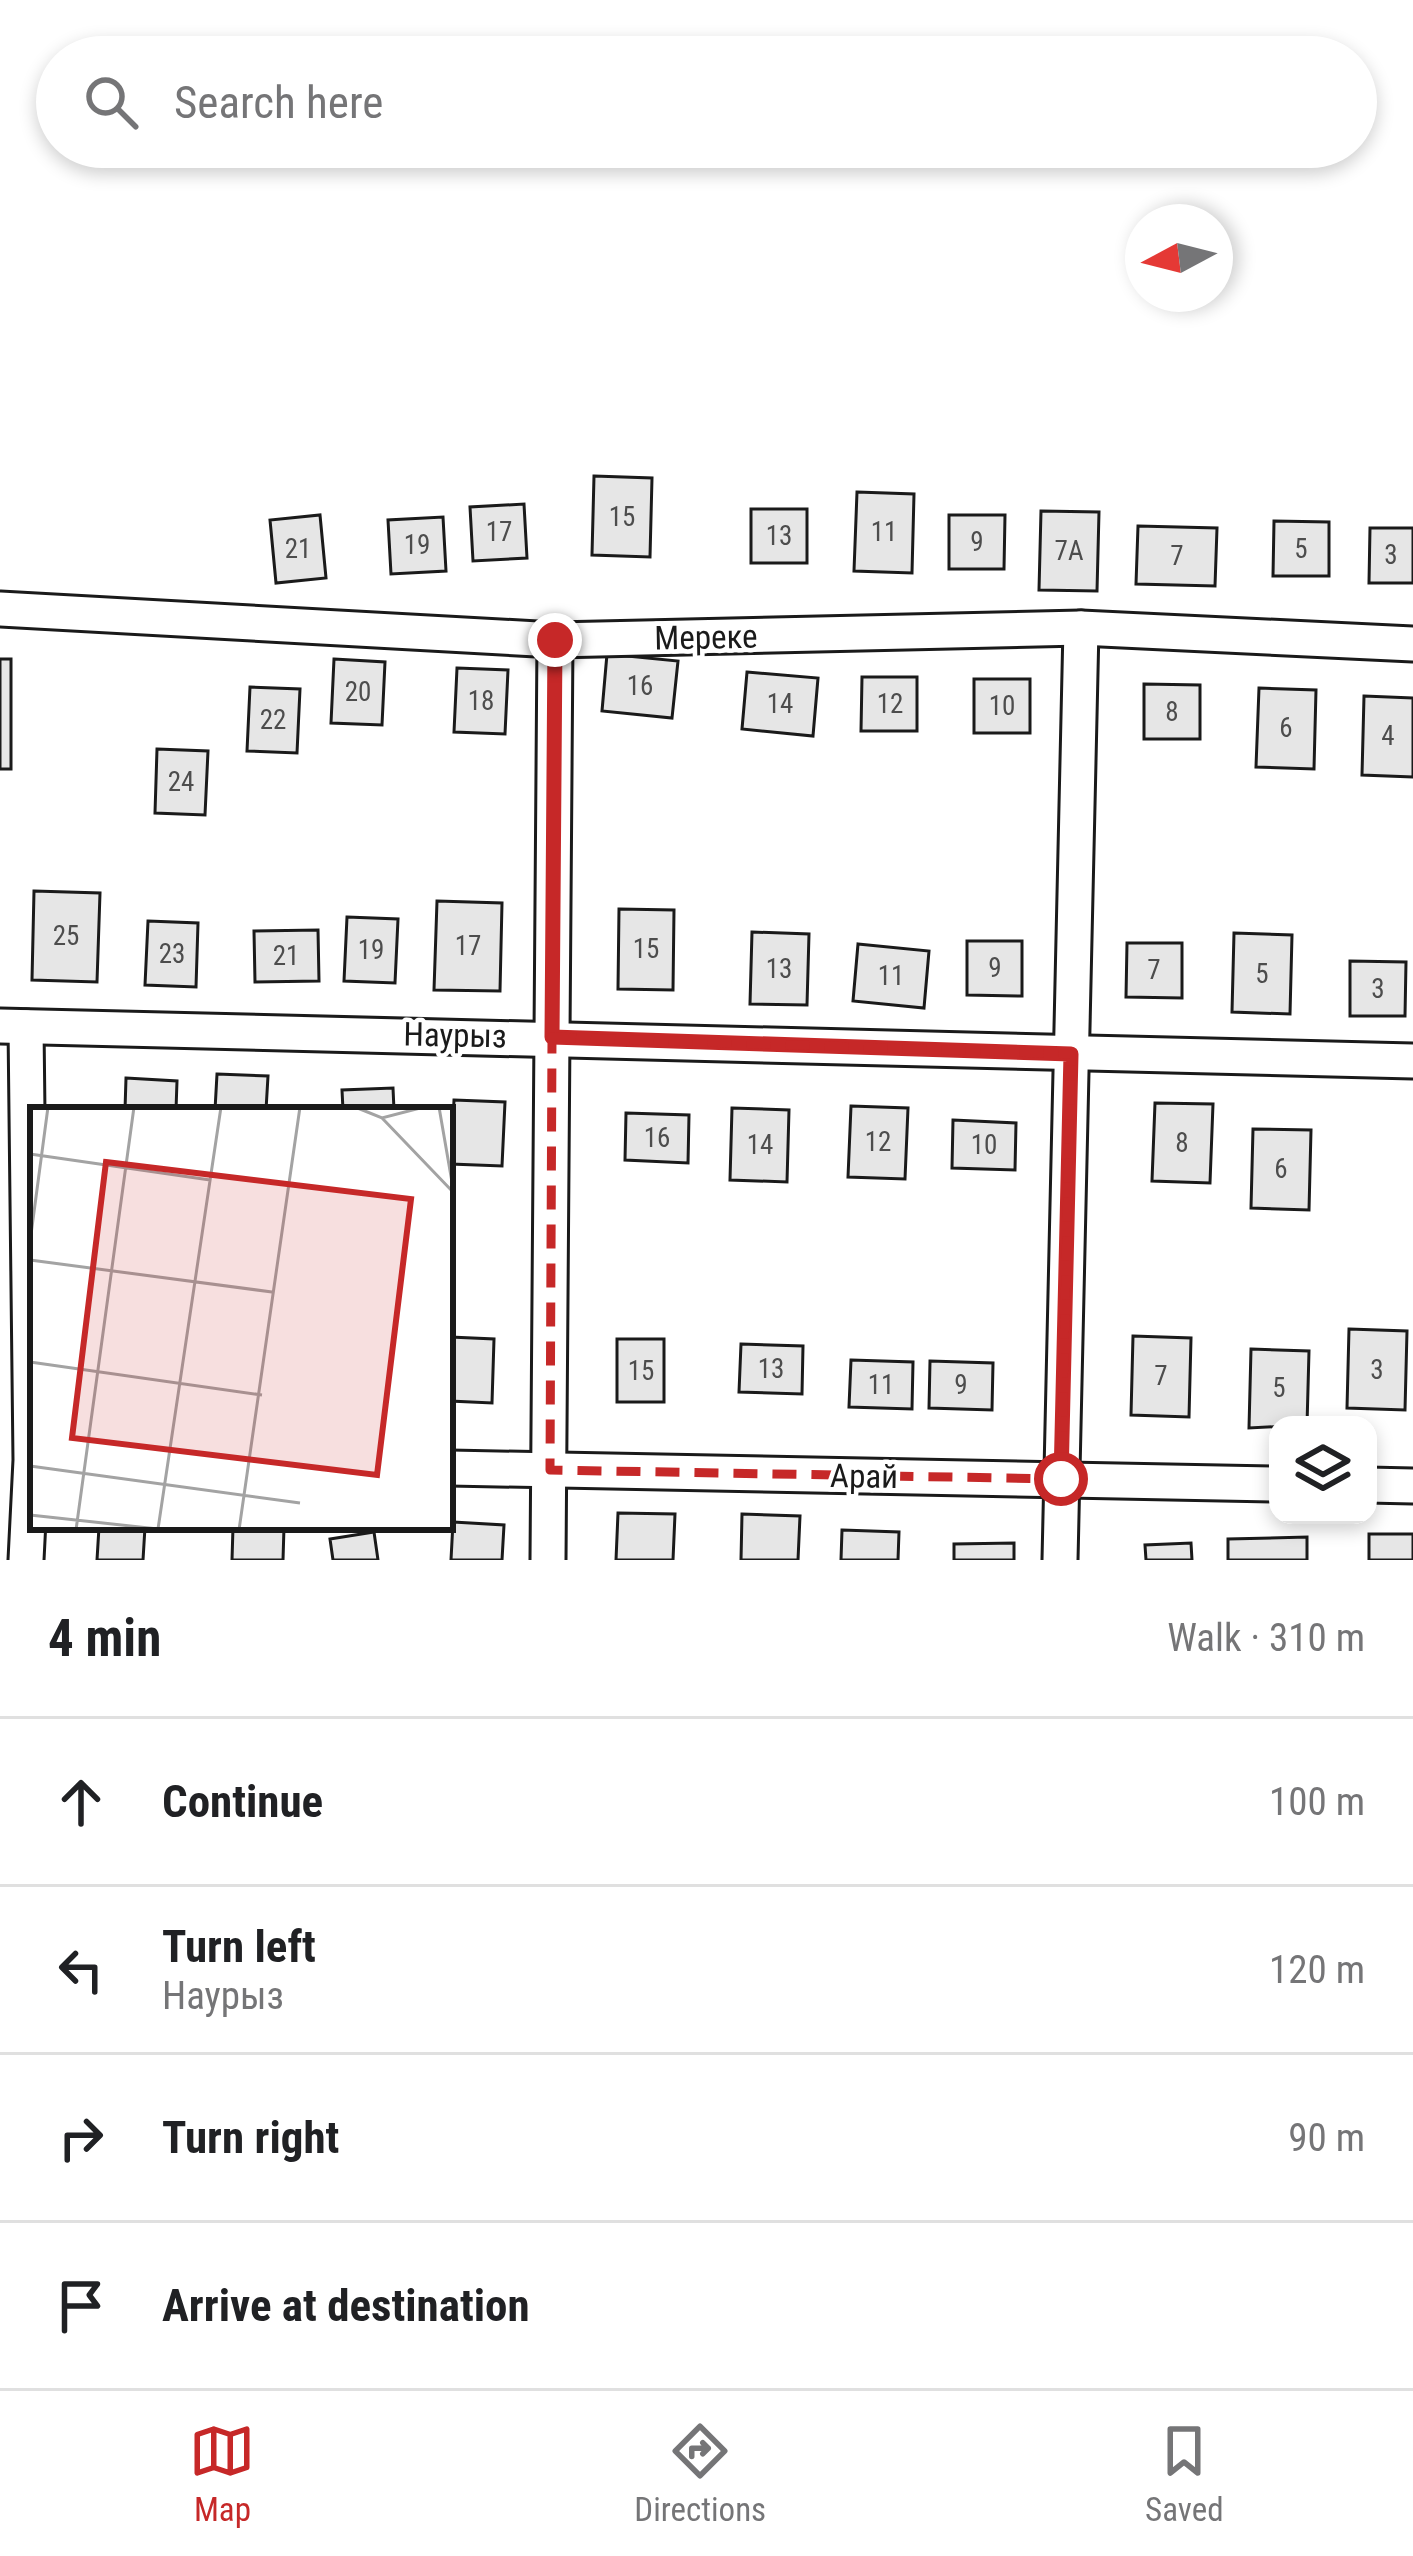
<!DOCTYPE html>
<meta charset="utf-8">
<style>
body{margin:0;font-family:"Roboto Condensed",sans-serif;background:#f2f2f2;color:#202124}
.controls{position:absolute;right:36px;bottom:36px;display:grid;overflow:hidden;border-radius:24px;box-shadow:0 6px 18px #0003}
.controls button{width:108px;height:108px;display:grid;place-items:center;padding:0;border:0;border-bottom:3px solid #e0e0e0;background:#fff;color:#202124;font:60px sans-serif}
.compass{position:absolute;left:1125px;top:204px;width:108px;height:108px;border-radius:50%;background:#fff;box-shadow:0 6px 18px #0003;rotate:263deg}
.stop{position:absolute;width:36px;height:36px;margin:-27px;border:9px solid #c62828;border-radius:50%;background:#fff}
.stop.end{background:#c62828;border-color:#fff;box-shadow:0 3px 12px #0008}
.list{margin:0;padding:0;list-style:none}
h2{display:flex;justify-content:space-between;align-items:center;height:156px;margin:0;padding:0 48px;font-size:51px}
h2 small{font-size:39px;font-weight:400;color:#757577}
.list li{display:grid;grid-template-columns:78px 1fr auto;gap:36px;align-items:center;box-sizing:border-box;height:168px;padding:0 48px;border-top:3px solid #e0e0e0}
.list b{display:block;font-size:45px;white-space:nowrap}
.list p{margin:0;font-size:39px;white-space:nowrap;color:#757577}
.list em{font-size:39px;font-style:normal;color:#757577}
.icon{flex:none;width:66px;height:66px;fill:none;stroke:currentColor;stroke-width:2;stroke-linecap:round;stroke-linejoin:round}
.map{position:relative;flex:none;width:1413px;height:1560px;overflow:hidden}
.search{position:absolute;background:#fff;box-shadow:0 6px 18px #0003;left:36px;right:36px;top:36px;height:132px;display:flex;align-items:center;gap:30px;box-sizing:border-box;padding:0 42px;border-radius:66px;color:#757577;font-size:45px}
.sheet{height:828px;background:#fff}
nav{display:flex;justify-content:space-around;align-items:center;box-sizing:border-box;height:168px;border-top:3px solid #e0e0e0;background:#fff;font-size:33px;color:#757577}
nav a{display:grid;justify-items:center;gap:6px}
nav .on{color:#c62828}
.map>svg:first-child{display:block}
</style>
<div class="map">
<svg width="1413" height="1560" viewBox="0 0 1413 1560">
<rect width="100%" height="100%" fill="#fff"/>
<g fill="#e6e6e6" stroke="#1a1a1a" stroke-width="3">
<path d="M594,476L652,478L650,557L592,555Z"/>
<path d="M857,492L914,494L912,573L854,571Z"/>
<path d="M524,504L527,558L473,561L470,507Z"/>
<rect x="751" y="509" width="56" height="54"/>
<path d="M1041,511L1099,512L1097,591L1039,590Z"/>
<path d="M320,515L326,578L276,583L270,520Z"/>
<path d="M949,515H1005L1004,569H949Z"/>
<path d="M443,517L446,571L391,574L388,520Z"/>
<path d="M1274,521L1329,522V576H1273Z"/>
<path d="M1138,526L1217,528L1215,586L1136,584Z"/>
<path d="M1370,528H1413V583H1369Z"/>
<path d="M607,654L678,661L672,718L602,711Z"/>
<rect x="0" y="659" width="11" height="110"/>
<path d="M334,659L385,662L382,725L331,723Z"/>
<path d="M457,668L508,670L505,734L454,732Z"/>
<path d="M747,672L818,678L813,736L742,729Z"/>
<path d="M862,677H917V731H861Z"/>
<rect x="974" y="679" width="56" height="54"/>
<path d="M1144,684L1200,685V739H1144Z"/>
<path d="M250,687L300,689L297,753L247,751Z"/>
<path d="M1259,688L1316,690L1314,769L1256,767Z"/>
<path d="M1364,696L1413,698V777L1362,775Z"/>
<path d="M157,749L208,751L205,815L155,813Z"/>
<path d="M34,891L100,893L97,982L32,980Z"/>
<path d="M437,901L502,903L500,991L434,990Z"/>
<path d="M619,909L674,910L673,990L618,989Z"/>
<path d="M347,917L398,919L395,983L344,981Z"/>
<path d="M148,921L198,923L196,987L145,985Z"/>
<path d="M318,930L319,981L255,982L254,931Z"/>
<path d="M752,932L809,934L807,1005L750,1004Z"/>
<path d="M1234,933L1292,935L1290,1014L1232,1012Z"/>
<path d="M967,941H1022V996L967,995Z"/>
<path d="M1127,943H1182V998L1126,997Z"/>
<path d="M858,944L929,951L924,1008L853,1001Z"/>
<path d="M1350,961L1406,962L1405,1016H1350Z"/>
<path d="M217,1074L268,1076L266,1110H215Z"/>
<path d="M126,1078L177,1081L176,1110H125Z"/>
<path d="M393,1088L394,1110H343L342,1090Z"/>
<path d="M454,1100L505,1102L502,1166L451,1164Z"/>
<path d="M1155,1103L1213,1104L1210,1183L1152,1181Z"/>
<path d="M851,1106L908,1108L905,1179L848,1177Z"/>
<path d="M732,1108L789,1110L787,1182L730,1180Z"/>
<path d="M626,1113L689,1115L688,1163L625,1160Z"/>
<path d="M953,1120L1016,1123L1015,1170L952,1168Z"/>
<path d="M1253,1129L1311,1130L1309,1210L1251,1208Z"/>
<path d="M1349,1329L1407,1331L1405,1410L1347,1408Z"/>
<path d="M1133,1336L1191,1338L1189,1417L1131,1415Z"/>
<path d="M450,1337L494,1339L492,1403L450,1401Z"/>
<rect x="617" y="1339" width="47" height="63"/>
<path d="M741,1344L803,1346L802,1394L739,1392Z"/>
<path d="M1251,1349L1309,1351L1307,1425L1249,1428Z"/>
<path d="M851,1360L913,1362L912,1409L849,1407Z"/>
<path d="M930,1361L993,1363L992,1410L929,1408Z"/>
<path d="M618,1513L675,1514L673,1560H616Z"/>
<path d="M742,1514L800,1516L798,1560H741Z"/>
<path d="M453,1522L504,1525L502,1560H451Z"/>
<path d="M99,1527H145L143,1560H97Z"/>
<path d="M233,1527H284L283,1560H232Z"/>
<path d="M842,1530L899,1532L898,1560H841Z"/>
<path d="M374,1532L378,1560H333L330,1539Z"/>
<rect x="1369" y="1534" width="44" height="26"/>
<path d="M1307,1537V1560H1228V1539Z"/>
<path d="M1014,1543V1560H954V1544Z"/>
<path d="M1191,1543L1192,1560H1146L1145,1545Z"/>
</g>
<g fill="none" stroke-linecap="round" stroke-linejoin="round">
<g stroke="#1a1a1a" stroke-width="39">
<g id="minor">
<path d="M0,609L555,640L1081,628L1413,644"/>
<path d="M0,1026L1413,1061"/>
<path d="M450,1468L1278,1484"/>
<path d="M1368,1485L1413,1486"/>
<path d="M26,1560L31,1460L26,1027"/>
<path d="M548,1560L555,640"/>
<path d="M1060,1560L1081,628"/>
</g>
</g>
<use href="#minor" stroke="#fff" stroke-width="33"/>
</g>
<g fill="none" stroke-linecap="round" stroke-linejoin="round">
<path stroke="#c62828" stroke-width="15" d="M555,640L552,1037L1071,1054L1061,1479"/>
</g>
<path fill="none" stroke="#c62828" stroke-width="9" stroke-dasharray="24 15" stroke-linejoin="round" d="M552,1037L1071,1054L1061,1479L550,1470Z"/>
<g text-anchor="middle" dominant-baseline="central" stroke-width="9" stroke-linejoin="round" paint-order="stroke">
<g font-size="27" fill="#4d4d4d">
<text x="622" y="517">15</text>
<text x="499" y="532">17</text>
<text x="884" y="532">11</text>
<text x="779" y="536">13</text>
<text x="977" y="542">9</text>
<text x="417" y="545">19</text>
<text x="298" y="549">21</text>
<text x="1301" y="549">5</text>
<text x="1069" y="551">7А</text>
<text x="1391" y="555">3</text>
<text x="1177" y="556">7</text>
<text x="640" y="686">16</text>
<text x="358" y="692">20</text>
<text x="481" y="701">18</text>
<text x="780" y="704">14</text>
<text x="890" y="704">12</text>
<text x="1002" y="706">10</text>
<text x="1172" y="712">8</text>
<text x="273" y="720">22</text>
<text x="1286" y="728">6</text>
<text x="1388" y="736">4</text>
<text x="181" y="782">24</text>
<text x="66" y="936">25</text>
<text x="468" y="946">17</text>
<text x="646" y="949">15</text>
<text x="371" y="950">19</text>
<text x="172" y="954">23</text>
<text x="286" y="956">21</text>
<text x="995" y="968">9</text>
<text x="779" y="969">13</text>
<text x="1154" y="970">7</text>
<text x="1262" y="974">5</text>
<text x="891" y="976">11</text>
<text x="1378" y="989">3</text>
<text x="657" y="1138">16</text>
<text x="878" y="1142">12</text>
<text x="1182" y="1143">8</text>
<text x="760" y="1145">14</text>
<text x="984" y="1145">10</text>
<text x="1281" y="1169">6</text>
<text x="771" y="1369">13</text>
<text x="1377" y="1370">3</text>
<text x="641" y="1371">15</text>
<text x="1161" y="1376">7</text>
<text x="881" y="1385">11</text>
<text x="961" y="1385">9</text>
<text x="1279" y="1388">5</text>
</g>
<g font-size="33" fill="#1a1a1a" stroke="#fff">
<text transform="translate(706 637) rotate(-1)">Мереке</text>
<text transform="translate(455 1035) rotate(1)">Наурыз</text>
<text transform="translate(864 1476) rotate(1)">Арай</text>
</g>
</g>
<g transform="translate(30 1107)">
<rect width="423" height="423" fill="#fff"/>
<path fill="none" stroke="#a3a3a3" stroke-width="3" d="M325,0L352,11L394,0M409,0L423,81M352,11L423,85M0,47L180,73M0,135L18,0M0,153L242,185M0,255L232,288M0,359L270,396M0,408L128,422M128,422L191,0M46,423L104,0M209,423L270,0"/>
<path fill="#c62828" fill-opacity="0.15" stroke="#c62828" stroke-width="6" d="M76,55L381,92L347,368L42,331Z"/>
<rect width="423" height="423" fill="none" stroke="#1a1a1a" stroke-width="6"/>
</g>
</svg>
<div class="controls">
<button><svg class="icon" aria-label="layers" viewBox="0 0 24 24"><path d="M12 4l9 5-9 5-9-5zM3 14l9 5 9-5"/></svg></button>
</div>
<svg class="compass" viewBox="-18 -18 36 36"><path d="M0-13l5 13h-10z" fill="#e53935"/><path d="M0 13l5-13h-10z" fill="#757577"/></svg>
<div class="stop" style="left:1061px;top:1479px"></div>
<div class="stop end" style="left:555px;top:640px"></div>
<div class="search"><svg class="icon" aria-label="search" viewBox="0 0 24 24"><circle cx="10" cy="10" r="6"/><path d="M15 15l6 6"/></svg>Search here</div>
</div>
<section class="sheet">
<h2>4 min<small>Walk · 310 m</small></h2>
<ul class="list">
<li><svg class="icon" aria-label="ahead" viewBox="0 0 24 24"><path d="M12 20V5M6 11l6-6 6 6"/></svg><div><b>Continue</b></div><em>100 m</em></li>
<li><svg class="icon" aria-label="left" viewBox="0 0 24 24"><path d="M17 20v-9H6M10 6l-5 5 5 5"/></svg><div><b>Turn left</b><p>Наурыз</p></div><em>120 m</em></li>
<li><svg class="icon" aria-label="right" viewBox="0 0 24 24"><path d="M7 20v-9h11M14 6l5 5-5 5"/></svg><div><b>Turn right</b></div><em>90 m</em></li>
<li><svg class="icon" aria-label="arrive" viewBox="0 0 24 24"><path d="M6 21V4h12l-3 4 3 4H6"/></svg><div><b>Arrive at destination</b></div></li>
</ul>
</section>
<nav>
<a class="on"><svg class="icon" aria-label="map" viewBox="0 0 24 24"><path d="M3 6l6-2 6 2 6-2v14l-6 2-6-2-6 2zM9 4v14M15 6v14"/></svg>Map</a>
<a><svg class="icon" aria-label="directions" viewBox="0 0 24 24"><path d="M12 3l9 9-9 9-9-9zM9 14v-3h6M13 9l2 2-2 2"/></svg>Directions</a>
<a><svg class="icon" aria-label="saved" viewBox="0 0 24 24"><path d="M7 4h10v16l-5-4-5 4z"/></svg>Saved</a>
</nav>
